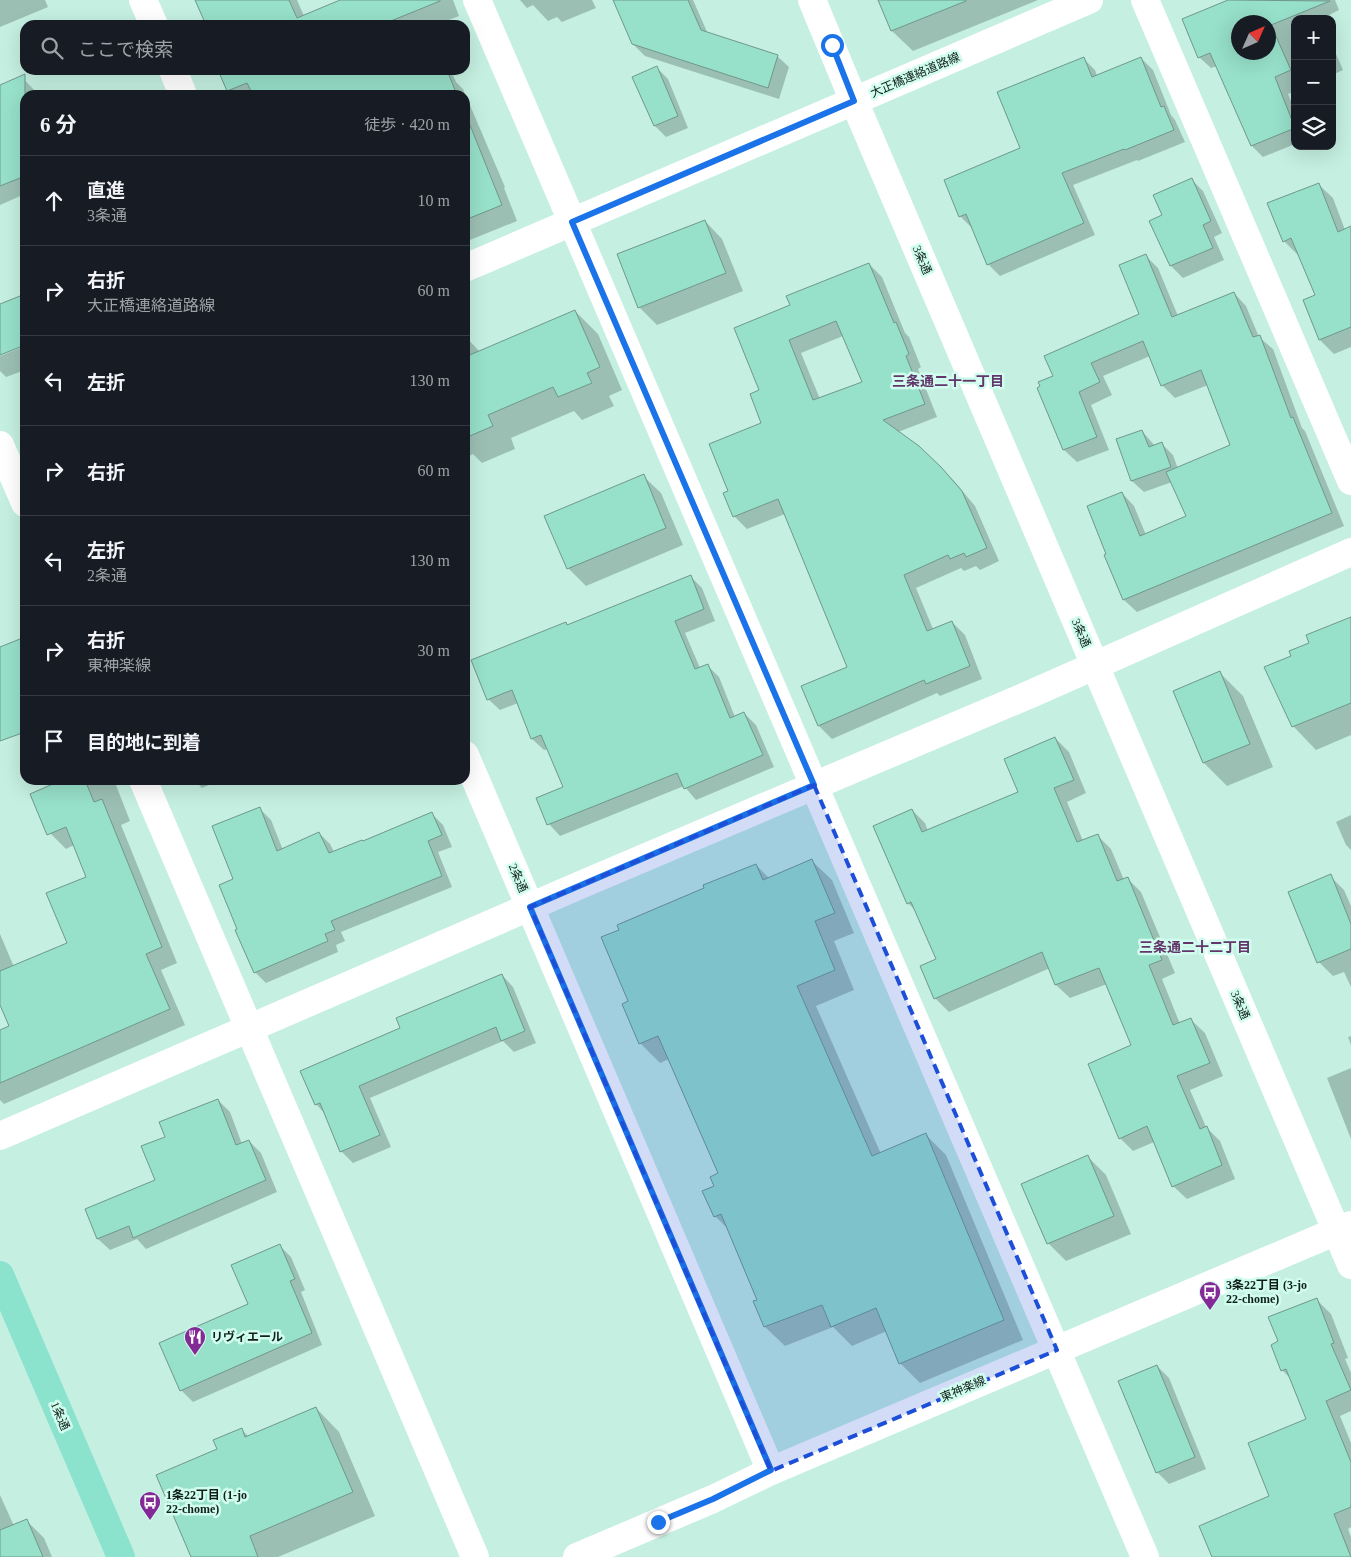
<!DOCTYPE html>
<html lang="ja">
<meta charset="utf-8">
<style>
body{margin:0;font-family:"Times New Roman","Noto Sans JP",serif;background:#242831;color:#f1f3f6}
.controls{position:absolute;right:15px;top:15px;display:grid;overflow:hidden;border-radius:10px;box-shadow:0 5px 20px #0002}
.controls button{width:45px;height:45px;display:grid;place-items:center;padding:0;border:0;border-bottom:1px solid #363941;background:#171b24;color:#f1f3f6;font:25px sans-serif}
.compass{position:absolute;left:1231px;top:15px;width:45px;height:45px;border-radius:50%;background:#171b24;box-shadow:0 5px 20px #0002;rotate:45deg}
.stop{position:absolute;width:15px;height:15px;margin:-11px;border:4px solid #1a73e8;border-radius:50%;background:#fff}
.stop.end{background:#1a73e8;border-color:#fff;box-shadow:0 1px 5px #0008}
.list{margin:0;padding:0;list-style:none}
h2{display:flex;justify-content:space-between;align-items:center;height:65px;margin:0;padding:0 20px;font-size:21px}
h2 small{font-size:16px;font-weight:400;color:#9ea1a6}
.list li{display:grid;grid-template-columns:32px 1fr auto;gap:15px;align-items:center;box-sizing:border-box;height:90px;padding:0 20px;border-top:1px solid #363941}
.list b{display:block;font-size:19px;white-space:nowrap}
.list p{margin:0;font-size:16px;white-space:nowrap;color:#9ea1a6}
.list em{font-size:16px;font-style:normal;color:#9ea1a6}
.icon{flex:none;width:28px;height:28px;fill:none;stroke:currentColor;stroke-width:2;stroke-linecap:round;stroke-linejoin:round}
.map{position:relative;flex:none;width:1351px;height:1557px;overflow:hidden}
.search{position:absolute;background:#171b24;box-shadow:0 5px 20px #0002;left:20px;top:20px;width:450px;height:55px;display:flex;align-items:center;gap:12px;box-sizing:border-box;padding:0 18px;border-radius:15px;color:#9ea1a6;font-size:19px}
.panel{position:absolute;background:#171b24;box-shadow:0 5px 20px #0002;left:20px;top:90px;width:450px;height:695px;border-radius:15px}
.map>svg:first-child{display:block}
</style>
<div class="map">
<svg width="1351" height="1557" viewBox="0 0 1351 1557">
<rect width="100%" height="100%" fill="#c4efe1"/>
<g fill="#0003" fill-rule="evenodd">
<path d="M0,0H45L48,7L0,27Z"/>
<path d="M197,0H297L304,16L343,0H453L459,16L436,25H208Z"/>
<path d="M520,0H592L596,8L562,22L557,17L548,21L533,5L527,8Z"/>
<path d="M648,0H693L708,34L777,56L789,67L779,99L645,56L633,44Z"/>
<path d="M880,0H1038L913,51L892,31Z"/>
<path d="M1230,0H1335L1339,10L1321,19H1295V91L1288,94L1295,111V144L1263,157L1252,146L1217,66L1211,68L1199,57L1184,20ZM1238,22H1268V52H1238Z"/>
<path d="M1332,45L1343,70L1332,75Z"/>
<path d="M1083,58L1095,70L1097,76L1141,58L1153,70L1171,115L1175,120L1185,142L1138,161L1137,160L1073,185L1095,235L1000,276L988,264L972,228L960,216L1022,149Z"/>
<path d="M657,68L668,79L688,128L666,137L655,126Z"/>
<path d="M219,70H451L456,82L463,89L505,187L504,188L517,221L465,242V95H233L228,90Z"/>
<path d="M22,77L35,91L37,95H25V194L0,205V87Z"/>
<path d="M1191,179L1203,191L1222,233L1214,237L1224,260L1183,278L1171,266L1151,221L1163,216Z"/>
<path d="M1318,184L1333,198L1345,230L1351,227V347L1334,354L1320,340L1304,301L1317,296L1300,255H1298L1284,241Z"/>
<path d="M705,221L722,239L743,291L657,325L639,307Z"/>
<path d="M1145,255L1158,268L1178,316L1234,293L1246,306L1259,337L1273,349L1302,428L1305,431L1344,526L1137,612L1124,600L1106,556L1122,493L1134,506L1146,535L1187,517L1172,482L1144,492L1132,481L1118,440L1142,431L1155,446L1162,444L1173,455L1178,469L1231,446L1208,385L1175,398L1162,385L1150,356L1103,376L1112,395L1091,405L1109,450L1077,462L1064,450L1039,388L1141,315Z"/>
<path d="M869,264L882,277L905,333L909,337L921,367L918,369L937,417L898,432L919,447L954,481L975,506L999,561L980,570L976,566L964,571L961,568L916,588L933,629L952,622L965,635L982,679L940,696L937,693L832,739L819,726L803,686L849,668L785,514L747,529L734,516L730,492L763,423L761,391L791,306ZM843,336L864,382L820,399L801,353Z"/>
<path d="M575,311L598,334L622,390L609,396L614,406L582,420L574,411L511,438L515,449L482,463L473,454L465,458V336L480,352Z"/>
<path d="M25,346V370L6,377L0,371V356Z"/>
<path d="M643,476L661,493L683,545L586,586L569,569L546,517Z"/>
<path d="M690,576L702,588L715,621L685,633L700,668L707,665L719,677L735,717L744,713L756,725L774,767L696,800L684,786L560,836L549,824L564,787L548,749L544,750L532,739L518,703L500,710L488,699L565,623L568,626Z"/>
<path d="M1351,618V735L1316,750L1293,726V657L1310,643Z"/>
<path d="M1220,673L1243,696L1273,767L1227,786L1204,763L1175,691Z"/>
<path d="M1055,738L1069,752L1086,793L1067,802L1083,841L1097,835L1111,849L1124,880L1127,878L1141,892L1175,973L1162,979L1180,1024L1191,1020L1205,1033L1223,1076L1190,1090L1206,1127L1220,1141L1235,1179L1187,1199L1173,1186L1154,1142L1133,1151L1120,1138L1133,1046L1107,984L1070,998L1056,985L1050,968L949,1012L935,998L937,960L917,912L908,903L912,810L925,823L928,831L1019,792Z"/>
<path d="M55,780H114L130,821L121,825L177,963L161,970L185,1025L4,1104L0,1100V1031L10,1027L0,1002V934L14,967L69,943L88,878L74,845L66,849L50,833L56,784Z"/>
<path d="M194,780H221L202,788Z"/>
<path d="M260,809L271,820L283,850L319,833L330,844L334,852L363,843L432,814L443,825L452,847L438,852L452,887L341,932L345,941L336,945L338,952L266,983L255,972L239,929L235,880Z"/>
<path d="M1351,815V850L1346,845L1336,822Z"/>
<path d="M812,861L832,880L854,933L834,941L854,990L816,1006L881,1154L926,1135L946,1155L1023,1340L920,1383L900,1363L887,1331L852,1346L833,1327L785,1346L765,1327L759,1300L731,1232L715,1216V1187L720,1174L669,1059L660,1063L640,1043L630,1002L756,865L769,878Z"/>
<path d="M1330,876L1344,890L1351,906V987L1344,972L1333,976L1319,962L1290,893Z"/>
<path d="M502,975L513,987L536,1043L514,1052L503,1041L370,1098L391,1147L353,1163L342,1152L325,1114L316,1104L401,1028Z"/>
<path d="M1351,1036V1045L1348,1037Z"/>
<path d="M1351,1068V1139L1327,1078Z"/>
<path d="M218,1100L230,1112L242,1144L249,1141L261,1153L277,1192L146,1249L137,1239L110,1250L98,1239L86,1210L157,1180L166,1137Z"/>
<path d="M1088,1157L1106,1175L1131,1234L1066,1261L1048,1243Z"/>
<path d="M280,1246L291,1257L305,1290L301,1292L322,1345L193,1402L181,1390L250,1305Z"/>
<path d="M1316,1299L1331,1314L1348,1358L1345,1359L1351,1373V1411L1340,1416L1351,1443V1527L1348,1529L1351,1537V1557H1214L1271,1496L1308,1420L1291,1379L1282,1370L1280,1342Z"/>
<path d="M1157,1366L1169,1378L1206,1469L1169,1484L1157,1472Z"/>
<path d="M316,1408L339,1432L375,1516L278,1557H192L219,1449L241,1429L249,1437Z"/>
<path d="M0,1495L14,1526L26,1520L44,1538L52,1557H0Z"/>
</g>
<g fill="#97e0ca" stroke="#6f988b" fill-rule="evenodd">
<path d="M195,0H289L297,18L340,0H440V1L381,25H206Z"/>
<path d="M613,0H688L701,30L778,55L768,88L632,44Z"/>
<path d="M878,0H966V1L891,31Z"/>
<path d="M1228,0L1330,1L1271,25L1291,70L1275,77L1295,128L1251,146L1210,53L1198,58L1182,19ZM1238,22H1268V52H1238Z"/>
<path d="M1084,57L1092,77L1141,57L1161,107L1164,106L1174,130L1125,150L1124,149L1062,173L1084,223L987,265L966,214L959,217L944,180L1020,148L997,92Z"/>
<path d="M657,66L678,116L654,126L632,77Z"/>
<path d="M218,70H447L457,95H253L247,83L227,91Z"/>
<path d="M25,74V176L0,186V85Z"/>
<path d="M466,115L502,205L465,220V116Z"/>
<path d="M1192,178L1211,221L1203,225L1213,248L1170,266L1149,221L1162,215L1153,195Z"/>
<path d="M1319,183L1338,232L1351,226V327L1319,340L1303,300L1315,295L1291,238L1283,242L1267,203Z"/>
<path d="M705,220L726,273L638,308L617,254Z"/>
<path d="M1146,254L1172,317L1234,292L1253,337L1260,335L1291,418L1293,417L1332,513L1123,600L1104,555L1106,554L1087,506L1122,492L1140,536L1186,516L1166,472L1230,445L1201,370L1161,386L1143,341L1091,363L1100,382L1079,392L1097,437L1063,450L1037,388L1040,386L1038,382L1053,376L1044,356L1139,314L1119,265Z"/>
<path d="M869,263L894,323L896,322L909,354L906,356L925,404L883,420L919,446L941,467L962,491L987,548L966,557L964,553L950,559L948,555L904,575L927,631L952,621L970,666L926,684L924,680L818,726L801,686L847,667L778,499L733,517L723,493L728,491L709,444L761,423L750,394L759,390L734,328L790,305L786,296ZM836,321L862,382L813,400L789,340Z"/>
<path d="M25,294V345L0,355V304Z"/>
<path d="M575,310L600,367L587,373L592,383L558,397L553,387L488,415L493,426L465,438V357Z"/>
<path d="M1142,430L1149,447L1162,442L1171,467L1131,481L1116,439Z"/>
<path d="M644,474L666,528L567,569L544,516Z"/>
<path d="M691,575L704,609L675,621L695,669L708,664L730,718L744,712L763,755L684,789L677,773L547,825L536,798L563,787L541,735L531,739L512,690L487,700L471,660L566,622L567,625Z"/>
<path d="M1351,617V703L1292,727L1264,667L1291,656L1289,651L1309,643L1306,635Z"/>
<path d="M25,637V732L0,741V647Z"/>
<path d="M1220,671L1250,744L1203,763L1173,691Z"/>
<path d="M1055,737L1074,780L1054,788L1077,842L1098,834L1117,881L1128,877L1162,960L1149,965L1173,1025L1191,1018L1210,1063L1177,1076L1200,1129L1207,1126L1222,1165L1172,1187L1147,1126L1119,1139L1088,1064L1131,1045L1099,968L1055,985L1042,952L934,999L920,966L936,959L911,902L907,904L873,826L912,809L922,832L1018,792L1004,759Z"/>
<path d="M62,780H85L94,802L102,799L162,947L146,954L170,1009L0,1083V1030L9,1026L0,1005V971L67,943L46,893L86,877L66,827L47,835L30,794Z"/>
<path d="M260,807L277,851L319,832L329,853L362,840L363,841L432,812L442,835L428,841L442,876L331,921L335,930L325,934L328,941L254,973L235,930L237,929L219,885L233,879L212,826Z"/>
<path d="M812,859L835,913L815,921L835,970L797,986L872,1156L926,1133L1004,1320L899,1364L876,1308L831,1327L822,1305L764,1327L753,1301L757,1300L721,1214L714,1217L702,1191L714,1186L710,1177L718,1173L658,1036L639,1044L622,1004L628,1001L601,937L619,930L617,925L704,888L703,885L756,864L763,880Z"/>
<path d="M1331,874L1351,924V949L1317,963L1288,892Z"/>
<path d="M502,974L525,1031L501,1041L496,1027L359,1086L380,1135L340,1152L320,1103L315,1105L300,1071L400,1028L396,1018Z"/>
<path d="M218,1099L236,1145L249,1140L266,1180L133,1238L129,1226L97,1239L85,1209L155,1180L141,1146L165,1137L159,1122Z"/>
<path d="M1088,1155L1114,1216L1047,1244L1021,1184Z"/>
<path d="M280,1244L295,1279L290,1281L312,1333L180,1391L159,1343L248,1304L231,1265Z"/>
<path d="M1317,1298L1334,1343L1331,1344L1351,1390L1326,1401L1351,1462V1507L1334,1514L1351,1557H1212L1199,1526L1269,1496L1248,1443L1306,1419L1286,1369L1281,1371L1271,1345L1278,1341L1268,1317Z"/>
<path d="M1157,1365L1195,1457L1156,1473L1118,1381Z"/>
<path d="M316,1407L353,1492L250,1536L258,1557H191L156,1475L217,1449L213,1440L242,1428L245,1437Z"/>
<path d="M27,1519L43,1557H0V1530Z"/>
</g>
<g fill="none" stroke-linecap="round" stroke-linejoin="round">
<g stroke="#fff" stroke-width="28">
<path d="M143,0L154,25"/>
<path d="M477,0L1145,1557"/>
<path d="M812,0L854,101L1351,1265"/>
<path d="M1145,0L1351,481"/>
<path d="M173,70L183,95"/>
<path d="M465,268L1089,0"/>
<path d="M0,445L25,503"/>
<path d="M465,755L771,1471"/>
<path d="M143,780L475,1557"/>
<path d="M0,1136L592,880L1033,693L1351,552"/>
<path d="M577,1557L713,1499L771,1471L1351,1225"/>
</g>
<path stroke="#8be3ce" stroke-width="28" d="M0,1275L121,1557"/>
</g>
<g fill="none" stroke-linecap="round" stroke-linejoin="round">
<path stroke="#1a73e8" stroke-width="6" d="M658,1522L713,1499L771,1470L530,907L814,785L572,222L854,101L832,45"/>
</g>
<path fill="#1d4ed8" fill-opacity="0.2" stroke="#1d4ed8" stroke-width="4" stroke-dasharray="10 6" stroke-linejoin="round" d="M814,785L1057,1350L771,1471L530,907Z"/>
<defs>
<g id="bus-pin" transform="scale(1.125)"><path d="M0 17L-7.5 6A9.5 9.5 0 1 1 7.5 6Z" fill="#842a96" stroke="#d1fdee"/><path d="M-5-6H5V4H4V6H2V4H-2V6H-4V4H-5ZM-3.5-4V0h7V-4ZM-3.5 1.2v1.5H-2V1.2ZM2 1.2v1.5H3.5V1.2Z" fill="#fff"/></g>
<g id="restaurant-pin" transform="scale(1.125)"><path d="M0 17L-7.5 6A9.5 9.5 0 1 1 7.5 6Z" fill="#842a96" stroke="#d1fdee"/><path d="M-5-6h1v4h1v-4h1v4h1v-4h1v5L-1.5 .5V6h-2V.5L-5-1ZM5-6V6H3V1.5H1.5Q1.5-4 5-6Z" fill="#fff"/></g>
</defs>
<g fill-rule="evenodd">
<use href="#bus-pin" x="1210" y="1292"/>
<use href="#restaurant-pin" x="195" y="1337"/>
<use href="#bus-pin" x="150" y="1502"/>
</g>
<g text-anchor="middle" dominant-baseline="central" stroke-width="5" stroke-linejoin="round" paint-order="stroke">
<g font-size="12" fill="#0f1f1b" stroke="#d1fdee">
<text transform="translate(915 75) rotate(-23)">大正橋連絡道路線</text>
<text transform="translate(922 260) rotate(67)">3条通</text>
<text transform="translate(1081 633) rotate(67)">3条通</text>
<text transform="translate(518 878) rotate(67)">2条通</text>
<text transform="translate(1240 1005) rotate(67)">3条通</text>
<text transform="translate(963 1389) rotate(-23)">東神楽線</text>
<text transform="translate(60 1416) rotate(67)">1条通</text>
</g>
<g font-size="12" font-weight="bold" fill="#0f1f1b" stroke="#d1fdee" text-anchor="start">
<text x="1226" y="1285">3条22丁目 (3-jo<tspan x="1226" dy="14">22-chome)</tspan></text>
<text x="211" y="1337">リヴィエール</text>
<text x="166" y="1495">1条22丁目 (1-jo<tspan x="166" dy="14">22-chome)</tspan></text>
</g>
<g font-size="14" font-weight="bold" fill="#62356b" stroke="#d1fdee">
<text x="948" y="381">三条通二十一丁目</text>
<text x="1195" y="947">三条通二十二丁目</text>
</g>
</g>
</svg>
<div class="controls">
<button>+</button>
<button>−</button>
<button><svg class="icon" aria-label="layers" viewBox="0 0 24 24"><path d="M12 4l9 5-9 5-9-5zM3 14l9 5 9-5"/></svg></button>
</div>
<svg class="compass" viewBox="-18 -18 36 36"><path d="M0-13l5 13h-10z" fill="#e53935"/><path d="M0 13l5-13h-10z" fill="#9ea1a6"/></svg>
<div class="stop" style="left:832px;top:45px"></div>
<div class="stop end" style="left:658px;top:1522px"></div>
<div class="search"><svg class="icon" aria-label="search" viewBox="0 0 24 24"><circle cx="10" cy="10" r="6"/><path d="M15 15l6 6"/></svg>ここで検索</div>
<section class="panel">
<h2>6 分<small>徒歩 · 420 m</small></h2>
<ul class="list">
<li><svg class="icon" aria-label="ahead" viewBox="0 0 24 24"><path d="M12 20V5M6 11l6-6 6 6"/></svg><div><b>直進</b><p>3条通</p></div><em>10 m</em></li>
<li><svg class="icon" aria-label="right" viewBox="0 0 24 24"><path d="M7 20v-9h11M14 6l5 5-5 5"/></svg><div><b>右折</b><p>大正橋連絡道路線</p></div><em>60 m</em></li>
<li><svg class="icon" aria-label="left" viewBox="0 0 24 24"><path d="M17 20v-9H6M10 6l-5 5 5 5"/></svg><div><b>左折</b></div><em>130 m</em></li>
<li><svg class="icon" aria-label="right" viewBox="0 0 24 24"><path d="M7 20v-9h11M14 6l5 5-5 5"/></svg><div><b>右折</b></div><em>60 m</em></li>
<li><svg class="icon" aria-label="left" viewBox="0 0 24 24"><path d="M17 20v-9H6M10 6l-5 5 5 5"/></svg><div><b>左折</b><p>2条通</p></div><em>130 m</em></li>
<li><svg class="icon" aria-label="right" viewBox="0 0 24 24"><path d="M7 20v-9h11M14 6l5 5-5 5"/></svg><div><b>右折</b><p>東神楽線</p></div><em>30 m</em></li>
<li><svg class="icon" aria-label="arrive" viewBox="0 0 24 24"><path d="M6 21V4h12l-3 4 3 4H6"/></svg><div><b>目的地に到着</b></div></li>
</ul>
</section>
</div>
